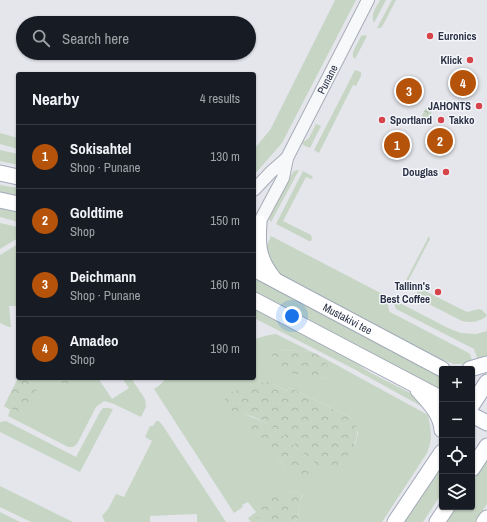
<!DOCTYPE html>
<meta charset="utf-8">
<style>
body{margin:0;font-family:"Archivo Narrow",sans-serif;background:#242831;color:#f1f3f6}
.controls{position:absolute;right:12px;bottom:12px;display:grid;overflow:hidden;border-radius:4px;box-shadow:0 1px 3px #0004}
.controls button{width:36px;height:36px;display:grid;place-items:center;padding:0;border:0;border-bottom:1px solid #363941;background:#171b24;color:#f1f3f6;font:20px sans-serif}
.you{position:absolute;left:292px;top:316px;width:14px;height:14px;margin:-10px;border:3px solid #fff;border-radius:50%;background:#1a73e8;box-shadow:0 0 0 6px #1a73e833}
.badge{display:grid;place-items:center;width:26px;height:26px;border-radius:50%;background:#b45309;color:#fff;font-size:13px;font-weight:700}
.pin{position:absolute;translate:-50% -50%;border:2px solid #fff;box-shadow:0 1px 4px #0006}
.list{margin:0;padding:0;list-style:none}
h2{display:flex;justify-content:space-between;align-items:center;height:52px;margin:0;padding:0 16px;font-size:17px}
h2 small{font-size:13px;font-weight:400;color:#9ea1a6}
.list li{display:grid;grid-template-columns:26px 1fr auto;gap:12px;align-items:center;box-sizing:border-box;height:64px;padding:0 16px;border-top:1px solid #363941}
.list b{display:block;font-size:15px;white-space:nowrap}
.list p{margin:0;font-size:13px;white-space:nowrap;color:#9ea1a6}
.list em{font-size:13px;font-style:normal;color:#9ea1a6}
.icon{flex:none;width:22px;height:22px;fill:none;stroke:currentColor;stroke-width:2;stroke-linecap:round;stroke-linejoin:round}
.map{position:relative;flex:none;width:487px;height:522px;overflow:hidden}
.search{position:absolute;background:#171b24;box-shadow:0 1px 3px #0004;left:16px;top:16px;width:240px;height:44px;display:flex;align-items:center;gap:10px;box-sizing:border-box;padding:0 14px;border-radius:22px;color:#9ea1a6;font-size:15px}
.panel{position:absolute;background:#171b24;box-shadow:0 1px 3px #0004;left:16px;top:72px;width:240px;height:308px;border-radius:4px}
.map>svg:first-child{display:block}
</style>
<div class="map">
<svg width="487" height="522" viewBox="0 0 487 522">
<defs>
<pattern id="forest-crowns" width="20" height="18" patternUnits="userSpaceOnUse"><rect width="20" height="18" fill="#c7d6c4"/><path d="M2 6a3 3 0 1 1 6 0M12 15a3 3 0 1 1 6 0" fill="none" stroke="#abb8aa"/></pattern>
</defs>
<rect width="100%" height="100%" fill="#e4e6ec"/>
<g fill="#c7d6c4" fill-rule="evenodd">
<path d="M335,0H356L282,143L254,175V149L270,130Z"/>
<path d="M380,0H386L374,23C370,15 376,7 380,0Z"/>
<path d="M392,0H396L382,27L380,28H377Z"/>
<path d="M365,35L367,36L355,59L353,57V52L361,36Z"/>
<path d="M355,70L361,72V76L356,86L353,85L319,153L314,150Z"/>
<path d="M316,124L321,126L310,148L303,145V142L309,138Z"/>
<path d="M0,133L18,138V149L0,144Z"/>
<path d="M0,150L18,154V165L0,161Z"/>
<path d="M297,170H299L271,222L269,219L270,217L293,172Z"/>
<path d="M303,171L312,176L313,178L311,179L306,177L283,221L311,235L312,239L311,241H309L276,224Z"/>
<path d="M0,185L18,188V196L0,192Z"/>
<path d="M0,207L18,213V222L0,217Z"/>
<path d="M0,223L18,227V238L0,249Z"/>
<path d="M271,236L390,298C388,303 387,307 390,312L467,352L470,354L473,364H454L436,358L276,272L265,250Z"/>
<path d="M429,236L430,239L406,285L402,288Z"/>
<path d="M18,244V306H9L11,327H9L0,323V255Z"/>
<path d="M254,276L442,377V391L254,293Z"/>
<path d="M424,282L426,284L423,290L467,312L479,309L482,310L487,315L486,317C478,322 471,323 462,321L421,300L418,297L417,292L422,283Z"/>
<path d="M396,301L448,328L461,333L476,334L487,331V360L479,363L474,349L396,309L394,304Z"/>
<path d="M254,306L338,350L369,372L416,396L432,412L352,368L254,318Z"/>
<path d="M276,334L312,352L276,349L321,380L329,377V367L322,357L428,415C431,431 433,438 427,453L382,522H294L298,518L300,502L303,494L298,492L270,496L257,516L258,522H251L248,518L256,512L248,502L242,505L243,507L234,513L154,389L161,384L166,378H254V339L269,335ZM273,384L287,391L289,387L351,418L358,433L356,442L348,454L339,465C309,447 278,426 244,414ZM295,447L316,472L285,469L276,454Z"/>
<path d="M18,378H98L112,399L129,388L122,378H131L145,399L146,407L141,417L114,404L104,401L96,407L77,444L73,447H68L8,416L10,410L4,406Z"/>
<path d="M103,408H108L113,409L80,472L0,432V422L6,421L76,457L100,412Z"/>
<path d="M156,421H159L163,426L226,522H197V514L150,516V522H105L102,516L108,509L116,494L124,497L152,441L145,437L150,426H153Z"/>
<path d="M442,460V493L423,522H400Z"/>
<path d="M487,460V504L475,522H447L456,507H472V483Z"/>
<path d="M0,486L73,522H31L0,507Z"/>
<path d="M0,512L20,522H0Z"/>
</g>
<g fill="url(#forest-crowns)">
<path d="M426,108L432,112L425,125L419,121Z"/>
<path d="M276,349L312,352L322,357L329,367V377L321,380L291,373L278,366L272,355Z"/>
<path d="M19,378H45L36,386L37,401L23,414L10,408L8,398Z"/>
<path d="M51,378H79L77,384L62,383Z"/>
<path d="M268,382L273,384L287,391L289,387L351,418C354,423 357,427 357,433C358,443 343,465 333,468C328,470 323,468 318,466L279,430L254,417L244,414L237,415H231L227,412L224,407V403L226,397L229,393L260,383Z"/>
<path d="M257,420L276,430L295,447L317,472L316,475L307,480L285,469L276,454L261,448L251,434L247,425Z"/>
<path d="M298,492L303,493L300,502L298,518L294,522H258L257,516L265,501L270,495Z"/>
</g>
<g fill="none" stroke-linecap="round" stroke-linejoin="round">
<g stroke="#a8acb7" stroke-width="14">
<g id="minor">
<path d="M254,190L271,172L287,158"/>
<path id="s1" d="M255,229L259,223L283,178L287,158L368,0"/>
</g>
</g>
<g stroke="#a2a9b9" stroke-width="17">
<g id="major">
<path d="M0,173L18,177"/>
<path d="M0,200L18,204"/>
<path d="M259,223C257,247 259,260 274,279"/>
<path id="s2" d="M254,269L442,369"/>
<path d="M254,300L442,399"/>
<path d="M470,369L487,364"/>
<path d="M418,390C429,402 441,414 442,430"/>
<path d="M472,405L487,382"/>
<path d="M472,415L487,423"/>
<path d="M472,469L487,446"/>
<path d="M395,522L442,452"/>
<path d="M437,522L447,507"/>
<path d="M484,522L487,518"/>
</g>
</g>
<use href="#minor" stroke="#f7f8fa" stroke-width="12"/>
<use href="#major" stroke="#fff" stroke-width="15"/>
</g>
<g fill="#d6444b" stroke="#f4f5f9" stroke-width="1.5">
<circle cx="430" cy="36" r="4"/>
<circle cx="470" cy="60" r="4"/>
<circle cx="479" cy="106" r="4"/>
<circle cx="382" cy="120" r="4"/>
<circle cx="441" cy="120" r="4"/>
<circle cx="446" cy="172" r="4"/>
<circle cx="438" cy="292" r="4"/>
</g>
<g text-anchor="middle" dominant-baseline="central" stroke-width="3" stroke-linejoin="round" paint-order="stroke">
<g font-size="11" font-weight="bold" fill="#2a3146" stroke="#f4f5f9" text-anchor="end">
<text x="438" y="36" text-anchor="start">Euronics</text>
<text x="462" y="60">Klick</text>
<text x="471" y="106">JAHONTS</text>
<text x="390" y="120" text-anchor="start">Sportland</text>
<text x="449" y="120" text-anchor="start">Takko</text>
<text x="438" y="172">Douglas</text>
<text x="430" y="286">Tallinn's<tspan x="430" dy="13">Best Coffee</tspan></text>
</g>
<g font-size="11" fill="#2a3146" stroke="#f4f5f9">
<text stroke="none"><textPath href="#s1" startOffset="167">Punane</textPath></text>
<text stroke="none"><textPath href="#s2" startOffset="106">Mustakivi tee</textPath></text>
</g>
</g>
</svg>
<div class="controls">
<button>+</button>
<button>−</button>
<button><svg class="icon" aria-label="locate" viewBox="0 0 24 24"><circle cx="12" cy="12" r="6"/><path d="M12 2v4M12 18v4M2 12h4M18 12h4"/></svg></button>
<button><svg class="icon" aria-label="layers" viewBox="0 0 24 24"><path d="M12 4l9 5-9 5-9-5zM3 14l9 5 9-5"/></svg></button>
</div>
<div class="you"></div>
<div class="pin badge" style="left:397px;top:145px">1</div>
<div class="pin badge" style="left:440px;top:141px">2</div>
<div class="pin badge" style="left:409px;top:91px">3</div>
<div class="pin badge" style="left:463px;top:83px">4</div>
<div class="search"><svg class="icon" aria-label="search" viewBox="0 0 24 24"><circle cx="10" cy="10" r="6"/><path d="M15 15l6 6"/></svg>Search here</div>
<section class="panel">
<h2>Nearby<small>4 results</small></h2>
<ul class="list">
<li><span class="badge">1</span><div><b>Sokisahtel</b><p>Shop · Punane</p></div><em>130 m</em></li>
<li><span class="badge">2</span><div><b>Goldtime</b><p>Shop</p></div><em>150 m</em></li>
<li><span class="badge">3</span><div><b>Deichmann</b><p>Shop · Punane</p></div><em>160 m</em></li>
<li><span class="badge">4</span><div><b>Amadeo</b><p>Shop</p></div><em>190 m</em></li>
</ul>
</section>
</div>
